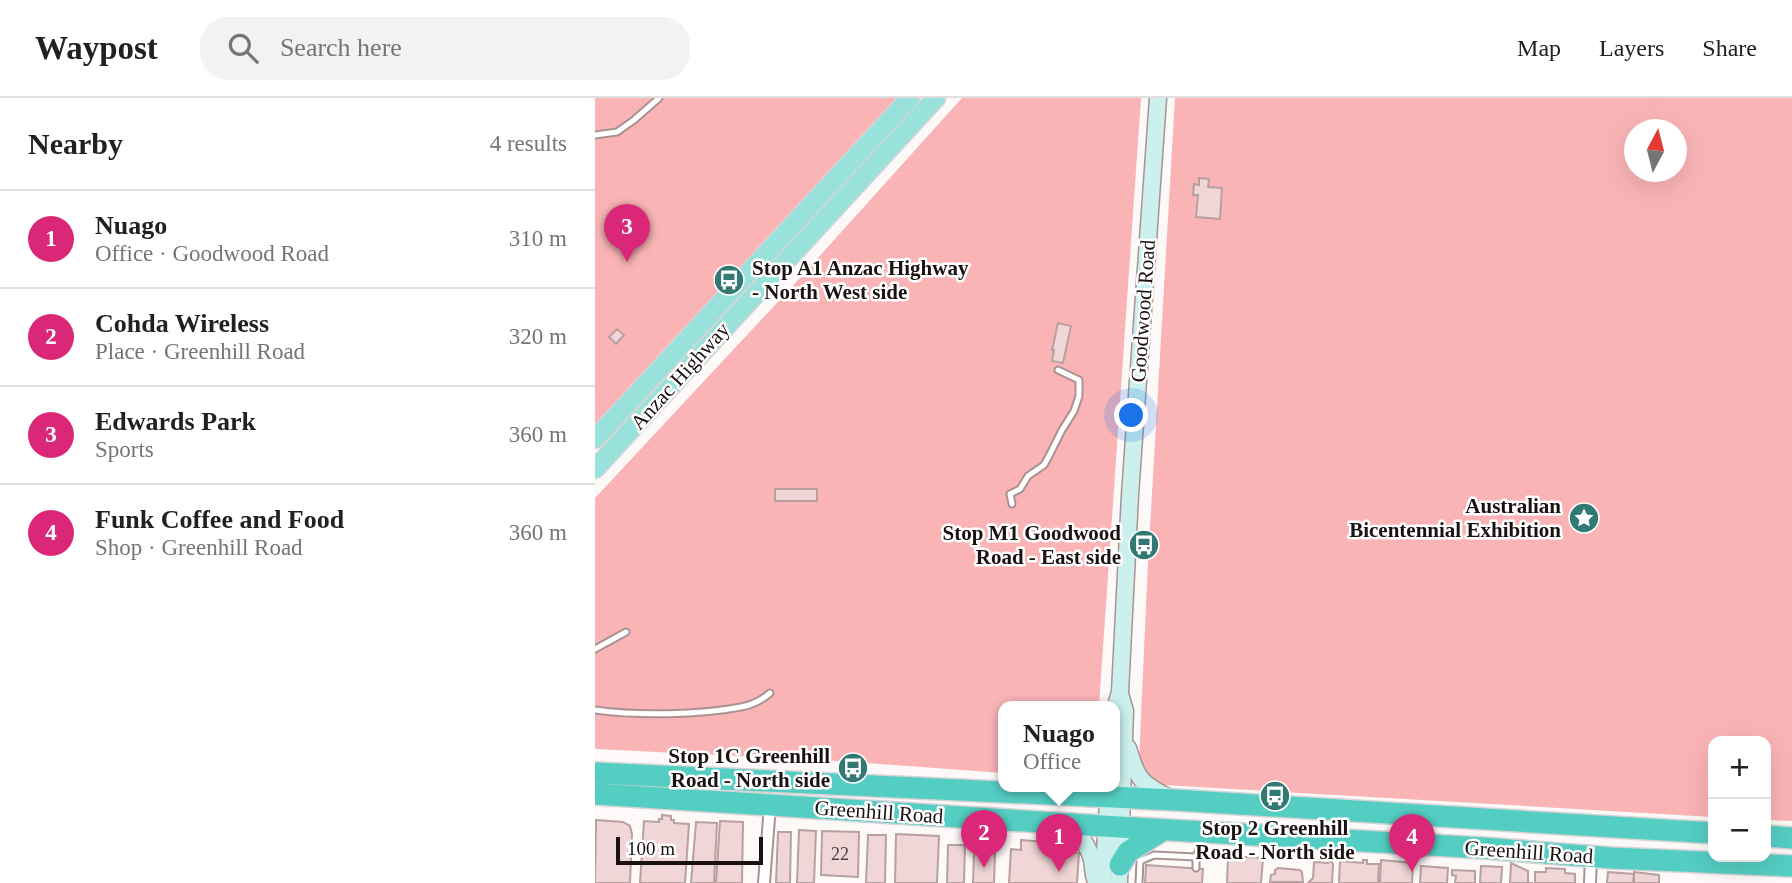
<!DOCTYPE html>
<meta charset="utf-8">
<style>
body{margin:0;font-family:Georgia,serif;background:#f2f2f2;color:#202124}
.controls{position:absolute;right:21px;bottom:21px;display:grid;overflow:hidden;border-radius:14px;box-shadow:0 7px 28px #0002}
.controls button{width:63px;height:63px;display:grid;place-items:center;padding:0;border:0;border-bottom:2px solid #e0e0e0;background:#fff;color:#202124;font:35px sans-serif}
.compass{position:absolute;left:1029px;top:21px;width:63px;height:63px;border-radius:50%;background:#fff;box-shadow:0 7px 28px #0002;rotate:7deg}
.scale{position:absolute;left:21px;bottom:18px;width:147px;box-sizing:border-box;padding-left:7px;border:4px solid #1a1111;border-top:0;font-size:19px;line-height:24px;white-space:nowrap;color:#1a1111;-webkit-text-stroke:5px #fff;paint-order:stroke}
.you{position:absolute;left:537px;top:318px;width:24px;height:24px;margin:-18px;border:5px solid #fff;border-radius:50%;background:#1a73e8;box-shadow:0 0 0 10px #1a73e833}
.badge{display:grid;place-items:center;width:46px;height:46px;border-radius:50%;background:#db2777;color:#fff;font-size:23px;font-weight:700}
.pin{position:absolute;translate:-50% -58px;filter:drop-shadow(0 2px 4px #0008)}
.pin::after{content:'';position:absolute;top:37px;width:24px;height:21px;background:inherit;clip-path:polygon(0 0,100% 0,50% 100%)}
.popup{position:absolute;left:403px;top:603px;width:122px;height:91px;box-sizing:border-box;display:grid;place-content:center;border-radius:14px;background:#fff;filter:drop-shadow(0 2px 5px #0005);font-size:23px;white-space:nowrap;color:#757577}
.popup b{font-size:26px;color:#202124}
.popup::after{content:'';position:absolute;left:50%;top:100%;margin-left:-14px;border:14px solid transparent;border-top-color:#fff}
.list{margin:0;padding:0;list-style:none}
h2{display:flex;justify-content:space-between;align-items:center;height:91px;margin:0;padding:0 28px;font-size:30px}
h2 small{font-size:23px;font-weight:400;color:#757577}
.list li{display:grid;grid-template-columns:46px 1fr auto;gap:21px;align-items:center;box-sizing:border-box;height:98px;padding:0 28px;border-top:2px solid #e0e0e0}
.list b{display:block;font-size:26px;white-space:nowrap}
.list p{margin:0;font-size:23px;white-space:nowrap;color:#757577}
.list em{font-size:23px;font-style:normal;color:#757577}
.icon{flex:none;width:38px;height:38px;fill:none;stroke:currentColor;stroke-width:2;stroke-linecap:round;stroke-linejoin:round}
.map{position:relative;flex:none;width:1197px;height:785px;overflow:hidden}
header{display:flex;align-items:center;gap:42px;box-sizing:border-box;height:98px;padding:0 35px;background:#fff;border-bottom:2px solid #e0e0e0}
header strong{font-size:33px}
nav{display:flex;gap:38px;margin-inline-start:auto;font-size:24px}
.search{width:490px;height:63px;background:#f2f2f2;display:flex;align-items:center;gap:18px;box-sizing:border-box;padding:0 24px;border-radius:28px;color:#757577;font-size:26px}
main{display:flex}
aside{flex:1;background:#fff}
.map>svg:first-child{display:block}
</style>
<header>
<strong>Waypost</strong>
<div class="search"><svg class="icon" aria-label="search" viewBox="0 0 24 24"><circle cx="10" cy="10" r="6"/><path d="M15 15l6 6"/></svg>Search here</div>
<nav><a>Map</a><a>Layers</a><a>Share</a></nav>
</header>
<main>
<aside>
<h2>Nearby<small>4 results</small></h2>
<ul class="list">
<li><span class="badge">1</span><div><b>Nuago</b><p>Office · Goodwood Road</p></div><em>310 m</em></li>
<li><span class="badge">2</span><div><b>Cohda Wireless</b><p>Place · Greenhill Road</p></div><em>320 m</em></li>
<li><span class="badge">3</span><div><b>Edwards Park</b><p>Sports</p></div><em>360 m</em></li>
<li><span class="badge">4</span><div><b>Funk Coffee and Food</b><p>Shop · Greenhill Road</p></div><em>360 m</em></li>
</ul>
</aside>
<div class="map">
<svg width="1197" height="785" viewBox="0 0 1197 785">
<rect width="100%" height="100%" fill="#fef9f9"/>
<g fill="#fab4b6" fill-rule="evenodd">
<path d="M0,0H305L0,332Z"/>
<path d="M367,0H546L504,608H408V675L244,663L0,651V400L194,192Z"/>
<path d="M580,0H1197V723L1171,722V643H1118V719L569,687L555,680L544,663L553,464ZM1040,32H1082V74H1040Z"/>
</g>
<g fill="#f0d6d6" stroke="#b8a0a0" stroke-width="2">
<path d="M604,80L614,81L613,89L627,90L625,121L601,119L603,97H598L599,86L604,87Z"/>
<path d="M463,225L476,228L468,265L457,263L459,252H457Z"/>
<path d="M22,231L29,237L21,246L14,239Z"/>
<rect x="180" y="391" width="42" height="12"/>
<path d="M67,717L76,718V722H79V725L94,726L90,785H45L49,723L64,724V721H67Z"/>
<path d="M1,722L28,724L35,728L37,736L35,785H0Z"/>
<path d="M125,723L148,724L147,785H121Z"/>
<path d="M101,724L122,725L119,785H96Z"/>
<path d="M204,732L221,733L219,785H202Z"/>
<path d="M227,733L264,734L263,779L226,777Z"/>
<path d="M183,734H196L195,785H181Z"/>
<path d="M301,736L344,738L342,785H300Z"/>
<path d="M273,737H291L290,785H271Z"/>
<path d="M426,742L475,746L474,754L484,755L482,785H414L416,751L426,752Z"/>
<path d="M353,747H370L369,785H352Z"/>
<path d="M379,755L400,756L399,785H378Z"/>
<path d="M633,758L668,760L666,785H632Z"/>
<path d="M768,762H772V766H784L783,785H744L745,763L768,765Z"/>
<path d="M786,762L818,765L817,785H785Z"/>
<path d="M736,763L738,766L737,785H713L718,780L719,764L733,765Z"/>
<path d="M916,765L933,773V785H938H915Z"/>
<path d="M551,767L608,771L607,785H550Z"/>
<path d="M826,768L853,770L852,785H825Z"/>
<path d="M886,768L907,769L906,785H885Z"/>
<path d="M683,770L705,772L707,774L708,784H675L676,777L680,776V772Z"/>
<path d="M951,770L970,771V775L980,776V785H940V774H951Z"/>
<path d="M857,772L880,773V785H860L861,778L857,777Z"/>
<path d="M1013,774L1039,776L1038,785H1012Z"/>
<path d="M1039,774L1064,777V785H1039Z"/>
</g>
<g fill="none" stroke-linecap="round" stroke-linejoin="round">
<g stroke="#aa9293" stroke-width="9">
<g id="lane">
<path d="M0,37L22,34L39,22L64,0"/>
<path d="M417,406L415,396L425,391L433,378L449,367L454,358L467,332L479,313L484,298V282L463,272"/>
<path d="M0,551L31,534"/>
<path d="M0,612C43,618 104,617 146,609C157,607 167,602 175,595"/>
<path d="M601,770V759L608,741"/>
<path d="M544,785L545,763L559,757L601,759"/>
</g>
</g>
<g stroke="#aa9293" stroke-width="14">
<g id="street">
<path d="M169,785L175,707"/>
<path d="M995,785L996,758"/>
</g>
</g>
<g stroke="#aa9293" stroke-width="19">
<g id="secondary">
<path d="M520,611L525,594L535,397L563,0"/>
<path d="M533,650C542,681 546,686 575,700"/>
<path d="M476,726C484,737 494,748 497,762C499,771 497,777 502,785"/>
<path d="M508,785L514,688"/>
<path d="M524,785L530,613L525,596"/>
</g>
</g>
<g stroke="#d6d4d4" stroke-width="21">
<g id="primary">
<path d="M0,341L315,0"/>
<path d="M0,371L341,0"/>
</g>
</g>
<g stroke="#d6d4d4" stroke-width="24">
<g id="highway">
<path d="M0,675L580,702L1118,735"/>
<path d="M0,696L540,730L888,750L1017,760L1197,768"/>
<path d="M1171,738L1197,740"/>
<path d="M525,767L533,754L568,732"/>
</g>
</g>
<use href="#lane" stroke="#fff" stroke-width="5"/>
<use href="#street" stroke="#fff" stroke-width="10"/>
<use href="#secondary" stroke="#ccf0ed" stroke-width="16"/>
<use href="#primary" stroke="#98e2db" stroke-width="18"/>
<use href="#highway" stroke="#54cec3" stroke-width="21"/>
</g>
<defs>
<g id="bus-disc" transform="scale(1.575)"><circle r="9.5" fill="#327973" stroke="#fff"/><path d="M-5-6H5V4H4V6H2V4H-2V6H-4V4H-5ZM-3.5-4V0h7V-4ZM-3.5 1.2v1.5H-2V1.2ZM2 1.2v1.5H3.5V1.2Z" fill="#fff"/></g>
<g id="sight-disc" transform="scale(1.575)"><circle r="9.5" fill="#327973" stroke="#fff"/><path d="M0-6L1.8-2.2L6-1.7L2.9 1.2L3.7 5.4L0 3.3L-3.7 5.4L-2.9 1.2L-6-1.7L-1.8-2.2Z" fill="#fff"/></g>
</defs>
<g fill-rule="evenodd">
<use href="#bus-disc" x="134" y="182"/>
<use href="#sight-disc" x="989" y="420"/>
<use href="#bus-disc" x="549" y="447"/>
<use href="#bus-disc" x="258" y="670"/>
<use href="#bus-disc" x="680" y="698"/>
</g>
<g text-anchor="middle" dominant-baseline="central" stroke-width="5" stroke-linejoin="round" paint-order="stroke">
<g font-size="18" fill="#504242">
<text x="245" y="756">22</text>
</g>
<g font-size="21" font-weight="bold" fill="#1a1111" stroke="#fff" text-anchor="end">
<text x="157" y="170" text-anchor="start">Stop A1 Anzac Highway<tspan x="157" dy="24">- North West side</tspan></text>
<text x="966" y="408">Australian<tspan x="966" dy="24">Bicentennial Exhibition</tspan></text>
<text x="526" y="435">Stop M1 Goodwood<tspan x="526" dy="24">Road - East side</tspan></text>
<text x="235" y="658">Stop 1C Greenhill<tspan x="235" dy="24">Road - North side</tspan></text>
<text x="680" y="730" text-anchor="middle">Stop 2 Greenhill<tspan x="680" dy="24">Road - North side</tspan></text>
</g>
<g font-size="21" fill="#1a1111" stroke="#fff">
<text transform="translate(548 213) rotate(-86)">Goodwood Road</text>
<text transform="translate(85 278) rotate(-48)">Anzac Highway</text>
<text transform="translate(284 714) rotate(4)">Greenhill Road</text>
<text transform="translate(934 754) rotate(4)">Greenhill Road</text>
</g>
</g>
</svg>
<div class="controls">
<button>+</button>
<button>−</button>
</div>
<svg class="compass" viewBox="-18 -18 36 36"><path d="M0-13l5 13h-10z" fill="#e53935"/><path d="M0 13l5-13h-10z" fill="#757577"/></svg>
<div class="scale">100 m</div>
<div class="you"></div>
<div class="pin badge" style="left:464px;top:774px">1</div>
<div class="popup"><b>Nuago</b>Office</div>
<div class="pin badge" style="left:389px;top:770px">2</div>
<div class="pin badge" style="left:32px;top:164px">3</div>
<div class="pin badge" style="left:817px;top:774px">4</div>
</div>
</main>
